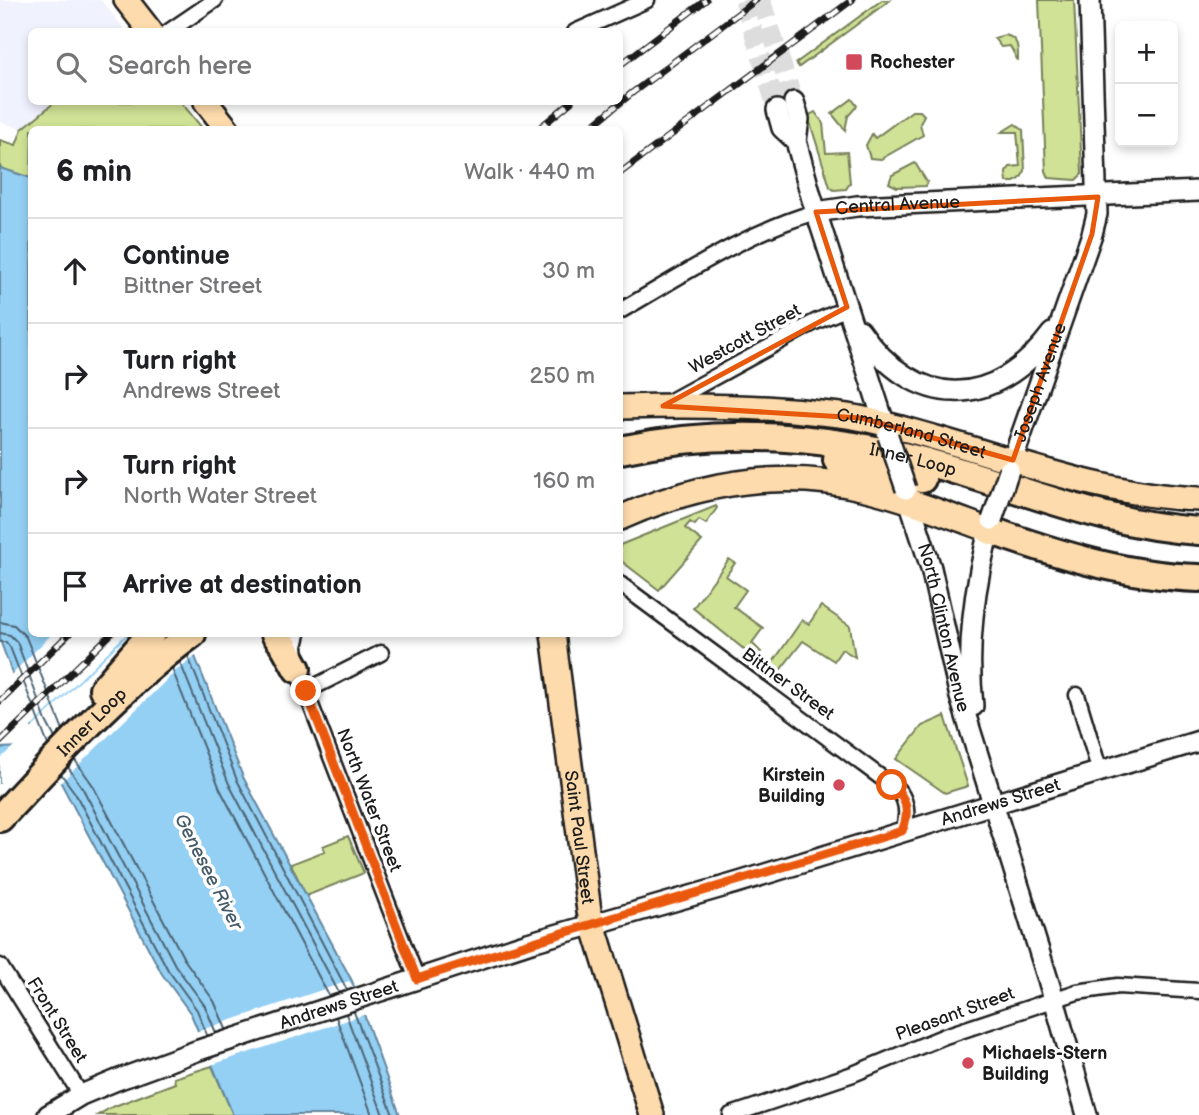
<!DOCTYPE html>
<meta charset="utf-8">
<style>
body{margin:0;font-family:"Balsamiq Sans",sans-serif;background:#f2f2f2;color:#202124}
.controls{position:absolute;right:21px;top:21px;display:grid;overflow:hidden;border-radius:10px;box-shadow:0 4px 10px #0003}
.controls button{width:63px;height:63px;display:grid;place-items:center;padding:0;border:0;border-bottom:2px solid #e0e0e0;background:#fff;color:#202124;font:35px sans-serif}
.stop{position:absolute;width:21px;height:21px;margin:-16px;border:5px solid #ea580c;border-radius:50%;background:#fff}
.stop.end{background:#ea580c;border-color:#fff;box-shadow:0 2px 7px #0008}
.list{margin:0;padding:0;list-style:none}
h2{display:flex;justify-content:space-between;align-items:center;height:91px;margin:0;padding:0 28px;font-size:30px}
h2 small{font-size:23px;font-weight:400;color:#757577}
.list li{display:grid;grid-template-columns:46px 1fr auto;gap:21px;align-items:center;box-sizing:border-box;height:105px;padding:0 28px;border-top:2px solid #e0e0e0}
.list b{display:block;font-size:26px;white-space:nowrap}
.list p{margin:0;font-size:23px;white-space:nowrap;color:#757577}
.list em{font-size:23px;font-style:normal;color:#757577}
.icon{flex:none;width:38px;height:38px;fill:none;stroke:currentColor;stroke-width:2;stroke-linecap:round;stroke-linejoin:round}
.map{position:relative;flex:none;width:1199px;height:1115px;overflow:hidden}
.search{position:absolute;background:#fff;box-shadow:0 4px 10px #0003;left:28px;top:28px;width:595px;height:77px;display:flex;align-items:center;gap:18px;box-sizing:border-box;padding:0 24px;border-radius:10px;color:#757577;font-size:26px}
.panel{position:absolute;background:#fff;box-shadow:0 4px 10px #0003;left:28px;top:126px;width:595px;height:511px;border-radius:10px}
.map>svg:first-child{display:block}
</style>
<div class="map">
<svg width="1199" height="1115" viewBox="0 0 1199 1115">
<rect width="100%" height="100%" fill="#fff"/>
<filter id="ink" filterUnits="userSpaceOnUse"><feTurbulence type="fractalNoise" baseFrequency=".0143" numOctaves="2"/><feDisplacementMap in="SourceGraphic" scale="14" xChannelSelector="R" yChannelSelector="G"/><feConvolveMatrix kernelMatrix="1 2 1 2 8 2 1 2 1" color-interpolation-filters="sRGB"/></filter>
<g filter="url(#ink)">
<path fill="#f0f2fe" d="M0,0H101L126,31L32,32V102H55L22,129L0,122Z"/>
<g fill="#d0e296" stroke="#767f59" stroke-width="2">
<path d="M882,0H890L799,67L796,63Z"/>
<path d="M1039,0H1074L1082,174L1076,180L1049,178L1046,171Z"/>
<path d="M1005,35C1019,38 1018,48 1018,61L1010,46L1001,47L994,38Z"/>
<path d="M852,99L857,106L848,116L845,130L832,114Z"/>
<path d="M55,102H181L203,129L32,130L31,178L0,168V140L16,145L22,129Z"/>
<path d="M912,111H920L924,115L920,124L923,135L881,159L870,158L866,145L872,134L875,138Z"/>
<path d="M815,112L823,123L826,153L847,152L850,183L846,189L834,190L830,187L808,116Z"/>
<path d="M1015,124L1023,130L1025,171L1020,179L1014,182H1007L1006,172L1010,167L1020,166L1017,132H1002Z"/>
<path d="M915,163L927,182L926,186L897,187L889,183L892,175Z"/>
<path d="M716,506L717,508L706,524L699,520L695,525L690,522L685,528L702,541L659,590L620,560V545Z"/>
<path d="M729,559L735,563L726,576L746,590L734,607L763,628L752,643L761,652L756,659L693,608Z"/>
<path d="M821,606L850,626L855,657L842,649L834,661L803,641L777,674L769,668L802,620L809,624Z"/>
<path d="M945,716L968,786L945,793L896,759L922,726Z"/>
<path d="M348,836L364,873L306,896L291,864L325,851L323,846Z"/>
<path d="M212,1066L233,1115H98L112,1107L175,1083L174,1078Z"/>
</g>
<path fill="#94cff4" stroke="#64879e" stroke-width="2" d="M0,168L31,178L32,634H186L243,777L352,981L400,1115H233L191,1014L162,974L60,781L0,783V748L42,746L32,727L0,640Z"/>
<g fill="#fff">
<path d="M52,634H126L29,729L10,676Z"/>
<path d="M129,634H190L198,654L179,668L58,785L0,787V759L16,744L36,743L30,730Z"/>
<path d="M349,981L360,996L366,1014L208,1066L195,1032Z"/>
</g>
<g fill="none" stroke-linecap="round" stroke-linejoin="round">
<g stroke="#4c6472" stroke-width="2">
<path d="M0,622L14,625L26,637L63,730"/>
<path d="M0,633L10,635L17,642L46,721L55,738"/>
<path d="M0,642H6L10,647L48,745"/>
<path d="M188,656L237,780L347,990"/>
<path d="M180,662L229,784L339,993"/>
<path d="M172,669L220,789L329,996"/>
<path d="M75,760L92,784L184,959L214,1001L226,1029"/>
<path d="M68,767L83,789L175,965L205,1006L216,1033"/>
<path d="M61,774L75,793L168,970L197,1010L207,1035"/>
<path d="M354,1012L393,1115"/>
<path d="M346,1014L383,1115"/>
<path d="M336,1017L372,1115"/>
</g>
<g stroke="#ddd" stroke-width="19" stroke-dasharray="19 10" stroke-linecap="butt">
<path d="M744,0L777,110"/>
<path d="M761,0L794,102"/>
</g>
<g stroke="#1c1c1c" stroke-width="19">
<g id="street">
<path d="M168,32L215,0"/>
<path d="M575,32L647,0"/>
<path d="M620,311C683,275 746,232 816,212"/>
<path d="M669,402L815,322L847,308"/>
<path d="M620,584L898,790C908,802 908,816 903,830"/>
<path d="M298,634L295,646L297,669L417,979"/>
<path d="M306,691L381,653"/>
<path d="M1077,695L1100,772"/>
<path d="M0,966L81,1095"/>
<path d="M731,1115L853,1074L945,1036L1077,992L1118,986L1199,991"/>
</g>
</g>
<g stroke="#1c1c1c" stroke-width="24">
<g id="secondary">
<path d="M794,102L799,119L796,141L811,196L888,435"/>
<path d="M777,110L782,128L796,141"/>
<path id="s1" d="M816,212L857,206L1199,191"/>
<path d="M860,330C915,411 994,411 1052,333"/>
<path id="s2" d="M1009,470L1092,234L1097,214L1090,0"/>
<path id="s3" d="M906,491L931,568L960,697L1054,999L1087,1115"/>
<path d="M973,706C966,643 975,580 992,520"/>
<path id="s4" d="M48,1115L81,1095L117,1080L199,1050L528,943L736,883L1199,741"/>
</g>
</g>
<g stroke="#1c1c1c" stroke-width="28">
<g id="primary">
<path d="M126,0L151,32"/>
<path d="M206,102L228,130"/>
<path id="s5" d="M620,407C684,405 747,405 811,412C828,414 847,415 864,419C974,443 1086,495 1199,499"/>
<path d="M620,518C698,483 781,468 866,489C908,499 948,515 989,530"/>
<path id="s6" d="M553,634L589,911L652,1115"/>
</g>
</g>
<g stroke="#1c1c1c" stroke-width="32">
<g id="highway">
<path id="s7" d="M620,450C731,426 842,436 951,469C1034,493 1112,526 1199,531"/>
<path d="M837,460L922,479"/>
<path d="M989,530C1057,554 1126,576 1199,578"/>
<path d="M275,634L285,647L297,669"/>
<path d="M103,689L151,634"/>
<path id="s8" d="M0,818C57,756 125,683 192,634"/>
</g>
</g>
<use href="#street" stroke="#fff" stroke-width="14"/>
<use href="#secondary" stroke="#fff" stroke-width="19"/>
<use href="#primary" stroke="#fedbac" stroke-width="23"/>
<use href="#highway" stroke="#fedbac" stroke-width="26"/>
<g stroke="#1c1c1c" stroke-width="7">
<g id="rail">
<path d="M620,65L706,0"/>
<path d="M537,130L571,102"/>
<path d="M587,130L632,93L756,0"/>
<path d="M620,173L852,0"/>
<path d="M0,701L69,634"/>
<path d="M0,742L111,634"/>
</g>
</g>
<use href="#rail" stroke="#fff" stroke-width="4.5" stroke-dasharray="13" stroke-linecap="butt"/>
<g stroke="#1c1c1c" stroke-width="24" stroke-linecap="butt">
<g id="secondary-bridge">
<path d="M888,436L906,489"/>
<path d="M992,520L1009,470"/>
</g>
</g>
<use href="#secondary-bridge" stroke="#fff" stroke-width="19"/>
</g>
</g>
<g fill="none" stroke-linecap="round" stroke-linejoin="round" filter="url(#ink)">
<path stroke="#ea580c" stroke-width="9" d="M306,691L417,979C578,926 741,881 902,831C910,813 907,797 892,785"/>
</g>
<path fill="none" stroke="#e8590c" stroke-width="5" stroke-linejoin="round" d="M1098,197L1092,234L1013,460L861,418L663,406L847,307L816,212Z"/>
<g fill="#d1495b" stroke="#fff" stroke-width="2.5">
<rect x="845" y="53" width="18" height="18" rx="3.5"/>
<circle cx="839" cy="785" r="7"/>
<circle cx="968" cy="1063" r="7"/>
</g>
<g text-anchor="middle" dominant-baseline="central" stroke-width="7" stroke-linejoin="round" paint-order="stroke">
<g font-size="18" font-weight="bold" fill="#1c1c1c" stroke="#fff" text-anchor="start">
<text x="870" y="62">Rochester</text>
<text x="825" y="775" text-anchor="end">Kirstein<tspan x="825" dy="21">Building</tspan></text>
<text x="982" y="1053">Michaels-Stern<tspan x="982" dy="21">Building</tspan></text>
</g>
<g font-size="18" fill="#1c1c1c" stroke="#fff">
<text stroke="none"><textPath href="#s1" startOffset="82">Central Avenue</textPath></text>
<text transform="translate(745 339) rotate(-29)">Westcott Street</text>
<text stroke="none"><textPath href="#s2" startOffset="93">Joseph Avenue</textPath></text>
<text stroke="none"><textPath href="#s5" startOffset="294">Cumberland Street</textPath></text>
<text stroke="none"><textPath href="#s7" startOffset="296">Inner Loop</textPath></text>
<text stroke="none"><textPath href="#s3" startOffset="142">North Clinton Avenue</textPath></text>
<text transform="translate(788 684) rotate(36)">Bittner Street</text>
<text stroke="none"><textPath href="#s8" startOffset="133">Inner Loop</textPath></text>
<text transform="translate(369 800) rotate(69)">North Water Street</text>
<text stroke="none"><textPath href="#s4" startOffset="1004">Andrews Street</textPath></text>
<text stroke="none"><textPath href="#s6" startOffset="205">Saint Paul Street</textPath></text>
<text stroke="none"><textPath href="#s4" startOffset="312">Andrews Street</textPath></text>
<text transform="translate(955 1014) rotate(-20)">Pleasant Street</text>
<text transform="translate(57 1020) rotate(58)">Front Street</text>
</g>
<g font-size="19" font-style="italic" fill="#465b68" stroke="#fff">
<text transform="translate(208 872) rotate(63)">Genesee River</text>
</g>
</g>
</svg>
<div class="controls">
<button>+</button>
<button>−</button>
</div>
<div class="stop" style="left:892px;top:785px"></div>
<div class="stop end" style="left:306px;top:691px"></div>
<div class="search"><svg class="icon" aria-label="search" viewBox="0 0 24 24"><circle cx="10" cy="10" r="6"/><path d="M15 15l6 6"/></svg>Search here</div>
<section class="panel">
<h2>6 min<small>Walk · 440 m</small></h2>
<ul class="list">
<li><svg class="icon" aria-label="ahead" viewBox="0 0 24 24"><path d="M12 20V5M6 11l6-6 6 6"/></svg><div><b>Continue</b><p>Bittner Street</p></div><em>30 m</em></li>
<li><svg class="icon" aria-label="right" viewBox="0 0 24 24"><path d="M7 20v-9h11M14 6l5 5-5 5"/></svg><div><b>Turn right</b><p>Andrews Street</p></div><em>250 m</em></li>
<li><svg class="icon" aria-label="right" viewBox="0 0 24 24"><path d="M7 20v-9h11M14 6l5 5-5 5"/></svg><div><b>Turn right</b><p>North Water Street</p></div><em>160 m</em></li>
<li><svg class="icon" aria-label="arrive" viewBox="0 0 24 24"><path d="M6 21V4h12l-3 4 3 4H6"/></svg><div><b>Arrive at destination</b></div></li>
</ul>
</section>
</div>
